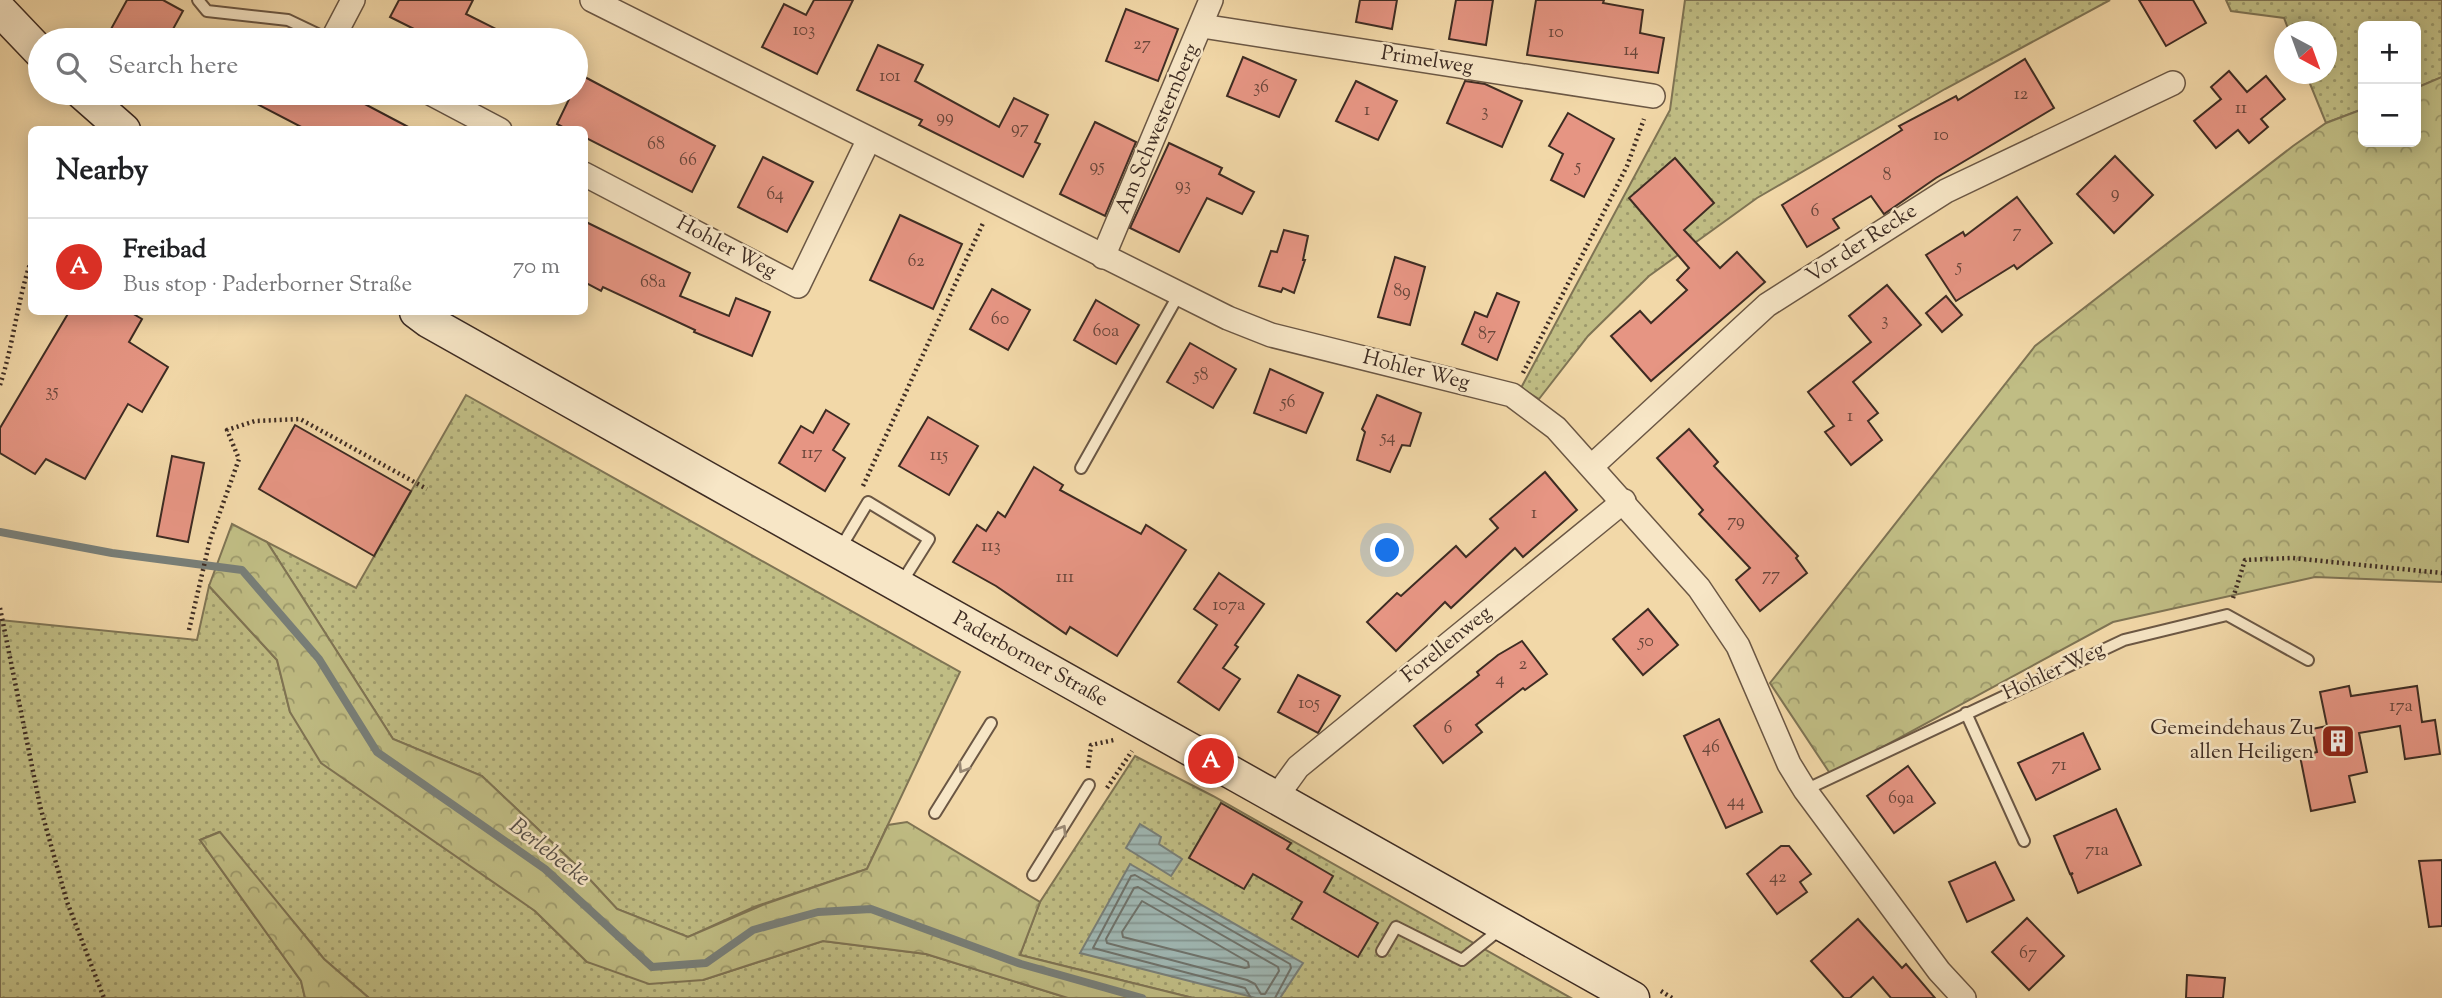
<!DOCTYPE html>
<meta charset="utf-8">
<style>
body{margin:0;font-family:"Sorts Mill Goudy",serif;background:#f6f6f6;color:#202124}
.controls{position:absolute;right:21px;top:21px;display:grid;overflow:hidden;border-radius:10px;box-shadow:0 4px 18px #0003}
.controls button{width:63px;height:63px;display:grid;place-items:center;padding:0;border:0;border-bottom:2px solid #e0e0e0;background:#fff;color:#202124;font:35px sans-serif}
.compass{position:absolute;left:2274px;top:21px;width:63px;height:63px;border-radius:50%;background:#fff;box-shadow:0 4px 18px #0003;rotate:139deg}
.you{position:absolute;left:1388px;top:551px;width:24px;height:24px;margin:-18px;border:5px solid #fff;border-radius:50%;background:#1a73e8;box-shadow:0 0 0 10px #1a73e833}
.badge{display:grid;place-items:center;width:46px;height:46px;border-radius:50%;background:#d93025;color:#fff;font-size:23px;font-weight:700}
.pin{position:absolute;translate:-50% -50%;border:4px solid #fff;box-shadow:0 2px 7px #0006}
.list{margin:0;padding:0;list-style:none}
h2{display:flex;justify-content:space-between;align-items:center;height:91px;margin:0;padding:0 28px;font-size:30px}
h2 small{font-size:23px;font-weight:400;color:#757577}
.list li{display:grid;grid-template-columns:46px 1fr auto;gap:21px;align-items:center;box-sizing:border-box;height:98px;padding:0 28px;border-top:2px solid #e0e0e0}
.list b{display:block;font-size:26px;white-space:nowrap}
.list p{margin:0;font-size:23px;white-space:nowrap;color:#757577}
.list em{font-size:23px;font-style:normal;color:#757577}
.icon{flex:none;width:38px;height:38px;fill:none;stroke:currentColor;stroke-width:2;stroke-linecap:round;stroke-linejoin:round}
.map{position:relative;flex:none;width:2442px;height:998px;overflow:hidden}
.search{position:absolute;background:#fff;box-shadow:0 4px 18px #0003;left:28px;top:28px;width:560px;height:77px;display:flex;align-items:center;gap:18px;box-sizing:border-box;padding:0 24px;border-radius:38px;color:#757577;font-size:26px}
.panel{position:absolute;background:#fff;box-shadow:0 4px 18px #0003;left:28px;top:126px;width:560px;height:189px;border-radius:10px}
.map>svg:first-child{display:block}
</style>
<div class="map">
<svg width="2442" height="998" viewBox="0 0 2442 998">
<defs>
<pattern id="grass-dots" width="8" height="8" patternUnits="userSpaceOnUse" patternTransform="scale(1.75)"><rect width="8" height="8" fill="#c0bd84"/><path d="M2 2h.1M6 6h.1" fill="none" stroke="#9d9a6c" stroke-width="1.8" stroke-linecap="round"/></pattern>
<pattern id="forest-crowns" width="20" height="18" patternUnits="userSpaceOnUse" patternTransform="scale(1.75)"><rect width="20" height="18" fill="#c0bd84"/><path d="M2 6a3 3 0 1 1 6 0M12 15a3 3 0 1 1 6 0" fill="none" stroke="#9d9a6c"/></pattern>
<pattern id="water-rules" width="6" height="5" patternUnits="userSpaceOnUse" patternTransform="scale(1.75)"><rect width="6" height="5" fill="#9fb7b3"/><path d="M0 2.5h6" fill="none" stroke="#839591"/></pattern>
</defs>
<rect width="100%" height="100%" fill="#f2d8a8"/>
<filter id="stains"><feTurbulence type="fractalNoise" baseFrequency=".00286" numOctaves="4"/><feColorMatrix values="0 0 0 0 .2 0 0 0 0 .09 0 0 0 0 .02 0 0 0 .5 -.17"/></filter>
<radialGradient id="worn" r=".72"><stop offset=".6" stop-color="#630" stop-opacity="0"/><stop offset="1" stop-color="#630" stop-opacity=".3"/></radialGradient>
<g fill="url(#grass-dots)" stroke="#7f7454" stroke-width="2">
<path d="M1685,0H2110L1945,89L1757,198L1649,276L1588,336L1539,399L1521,388L1670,110Z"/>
<path d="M2226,0H2442V77L2416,88V26H2363V109L2326,123L2306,74H2326V32L2289,31L2284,18L2231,11Z"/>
<path d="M466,395L960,672L867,869L754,907L688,937L617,909L581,870L482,776L393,739L267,542L356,588Z"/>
<path d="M209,586L277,660L290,712L535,911L587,962L703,980L823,941L926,954L1068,998H369L324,959L219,832L200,840L301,981L305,998H0V620L197,640Z"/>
<path d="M1135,756L1213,796L1571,998H1193L1020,955L1040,902Z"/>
</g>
<g fill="url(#forest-crowns)" stroke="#7f7454" stroke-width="2">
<path d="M2442,77V582L2315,577L2113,622L1831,775L1770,683L2035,346L2293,146L2326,123L2363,109V142H2416V88Z"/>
<path d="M232,524L267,542L393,739L482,776L581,870L617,909L688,937L765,904L867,869L888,825L907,822L1040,902L1020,955L1193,998H1068L926,954L823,941L703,980L649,984L587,962L535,911L321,763L290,712L277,660L209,586Z"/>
<path d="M220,832L324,959L369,998H305L301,981L200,840Z"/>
</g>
<g fill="url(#water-rules)" stroke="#787f79" stroke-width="2">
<path d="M1140,824L1161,837L1159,844L1182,859L1171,876L1126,848Z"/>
<path d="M1130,864L1303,963L1280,998H1256L1080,953Z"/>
</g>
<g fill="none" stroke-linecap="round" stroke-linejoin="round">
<g stroke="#6e726b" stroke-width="2">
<path d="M1138,887L1278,967L1279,971L1265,994H1261L1255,984L1247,980L1107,943L1106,939L1134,888Z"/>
<path d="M1142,901L1248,962L1249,967L1245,968L1123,937L1122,932Z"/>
<path d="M1251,998L1245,988L1093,948L1131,876L1135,875L1290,964L1291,968L1275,998"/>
</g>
<path stroke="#787f79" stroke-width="8" d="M0,532L112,553L242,570L319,659L377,752L545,869L652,967L706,963L753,930L818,912L871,909L1021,964L1142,998"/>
</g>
<g fill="#e69583" stroke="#3e2c23" stroke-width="2">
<path d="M127,0H163L183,11L167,40H105Z"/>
<path d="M399,0H473L466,14L518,40H436L390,17Z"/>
<path d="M814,0H853L817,74L762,47L784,4L806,15Z"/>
<path d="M1360,0H1397L1392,29L1356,22Z"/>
<path d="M1456,0H1493L1486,45L1449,39Z"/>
<path d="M1536,0H1604L1603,3L1643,10L1640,33L1664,38L1658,73L1527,55Z"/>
<path d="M2139,0H2193L2206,23L2166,46Z"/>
<path d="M1126,9L1178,29L1158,81L1106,61Z"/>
<path d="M878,45L923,65L915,81L999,127L1014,98L1048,115L1035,142L1040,144L1023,177L919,125L922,120L857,90Z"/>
<path d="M1243,57L1296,80L1279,117L1227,96Z"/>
<path d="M2025,59L2054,108L1936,178L1884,214L1871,196L1833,219L1839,228L1807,247L1782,205L1902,130L1899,126L1956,96L1958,100Z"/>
<path d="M2229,71L2247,92L2266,76L2285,99L2261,119L2268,127L2249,143L2238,130L2216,148L2194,121L2221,99L2211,87Z"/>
<path d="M581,75L715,146L692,192L584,137V130H568L557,124L572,93H576Z"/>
<path d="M1356,81L1397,101L1378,140L1336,121Z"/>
<path d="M1465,81L1485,84L1522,101L1502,147L1447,123Z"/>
<path d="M236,93H344L414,130H307Z"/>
<path d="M1568,113L1614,139L1584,197L1551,180L1563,154L1549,146Z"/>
<path d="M1095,122L1136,142L1105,216L1060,194Z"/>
<path d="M1169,143L1222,168L1219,174L1254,192L1242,214L1207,198L1179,252L1130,228Z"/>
<path d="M2115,156L2153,195L2114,233L2077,194Z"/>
<path d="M763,157L813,182L787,232L738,207Z"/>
<path d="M1675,158L1714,203L1684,230L1720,268L1737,252L1765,282L1651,381L1611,336L1640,311L1651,323L1687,290L1677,280L1689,268L1629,198Z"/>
<path d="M2017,197L2052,243L2017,269L2014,265L1956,301L1926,255L1963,232L1965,236Z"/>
<path d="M900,215L962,244L933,309L870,280Z"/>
<path d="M584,221L690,273L680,296L729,316L736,298L770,312L752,356L694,332L695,330L603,287L601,291L584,282Z"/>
<path d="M1284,230L1308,236L1303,260H1305L1294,293L1283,288L1281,292L1259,286L1271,251L1277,252Z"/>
<path d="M1395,257L1425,267L1410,325L1378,317Z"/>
<path d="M1887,285L1921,325L1853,382L1878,413L1868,421L1882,440L1851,465L1825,432L1834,426L1808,392L1871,342L1849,316Z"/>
<path d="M992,289L1030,310L1008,350L970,329Z"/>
<path d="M1497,293L1519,302L1497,360L1462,344L1475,312L1487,317Z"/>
<path d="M1946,296L1962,315L1942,332L1926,313Z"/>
<path d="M1096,300L1139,325L1116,364L1074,340Z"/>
<path d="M69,312H130L142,319L129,342L168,367L142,412L128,404L85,479L46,459L35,474L0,453V428Z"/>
<path d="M1190,343L1236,369L1213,408L1167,382Z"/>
<path d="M1270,369L1323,393L1306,433L1254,413Z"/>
<path d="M1377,395L1421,413L1410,446L1402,445L1390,472L1357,460L1365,432L1362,429Z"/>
<path d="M826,410L849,424L833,450L845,458L825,491L779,463L801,426L813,433Z"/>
<path d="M928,417L978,446L949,495L899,466Z"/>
<path d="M295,425L411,491L374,556L259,489Z"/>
<path d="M1689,429L1718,462L1714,466L1798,556L1796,558L1807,573L1760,611L1736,580L1750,568L1699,514L1703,510L1657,458Z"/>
<path d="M172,456L204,463L188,542L157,536Z"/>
<path d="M1034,467L1063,485L1060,490L1141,534L1146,525L1186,550L1117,656L1070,627L1066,634L996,586L953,562L977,525L986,531L998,512L1005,517Z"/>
<path d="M1545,472L1577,510L1523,557L1515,548L1451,608L1445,602L1396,651L1367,622L1397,593L1401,596L1456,546L1466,557L1498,528L1490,519Z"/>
<path d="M1219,573L1264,604L1235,645L1238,647L1223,668L1240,679L1219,710L1178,682L1217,625L1194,609Z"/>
<path d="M1648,609L1678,645L1643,675L1613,639Z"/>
<path d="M1522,641L1547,674L1525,690L1523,688L1476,725L1482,732L1443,763L1414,726L1479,675L1477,672L1498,655Z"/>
<path d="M1298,675L1340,696L1318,733L1278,712Z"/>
<path d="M2349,686L2351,696L2417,686L2422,722L2435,720L2440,754L2405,759L2400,726L2359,733L2367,772L2349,776L2355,802L2311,811L2300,756L2317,752L2312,729L2327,726L2320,692Z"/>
<path d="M1719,719L1762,812L1726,828L1684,736Z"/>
<path d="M2083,733L2100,769L2036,800L2018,763Z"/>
<path d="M1908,766L1935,803L1894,833L1867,796Z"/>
<path d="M1221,803L1291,843L1287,849L1333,876L1324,892L1378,923L1358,957L1292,919L1302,902L1253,874L1244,889L1189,858Z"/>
<path d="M2116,809L2141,865L2078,893L2071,875L2073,873L2070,874L2054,836Z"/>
<path d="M1781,846H1789L1811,874L1800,882L1807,892L1777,914L1747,874Z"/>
<path d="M2442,860V926L2429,927L2419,861Z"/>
<path d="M1995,862L2014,900L1967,922L1949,882Z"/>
<path d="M2027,918L2064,956L2029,990L1992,952Z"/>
<path d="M1858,919L1902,968L1906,964L1935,998H1891L1873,977L1850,998H1844L1811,961Z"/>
<path d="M2187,975L2225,978L2223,998H2186Z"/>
</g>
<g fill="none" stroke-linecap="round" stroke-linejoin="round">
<g stroke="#6b5744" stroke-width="14">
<g id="service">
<path d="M198,0L207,11L288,20L330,40"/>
<path d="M1081,468L1179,294"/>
<path d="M840,549L868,502L929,539L902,582"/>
<path d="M1966,713L2024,841"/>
<path d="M1805,790L2124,640L2227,615L2308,660"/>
<path d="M935,813L991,723"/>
<path d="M1033,875L1089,785"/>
<path d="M1382,951L1396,927L1462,960L1503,927"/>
</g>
</g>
<g stroke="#6b5744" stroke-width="26">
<g id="minor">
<path d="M592,0L1228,318L1271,335L1512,395L1556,428L1699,588L1738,646L1789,764L1805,790L1939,971L1964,998"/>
<path d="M1202,26L1653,96"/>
<path d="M332,40L353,0"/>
<path d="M430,93L500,130"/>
<path d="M584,174L798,286L869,139"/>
<path d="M1103,257L1211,0"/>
<path d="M1592,466L1767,305L1946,191L2173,83"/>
<path d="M1277,796L1298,767L1624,501"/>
</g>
</g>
<g stroke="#3e2c23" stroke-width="35">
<g id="secondary">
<path d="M0,10L40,52"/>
<path d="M82,93L124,130"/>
<path d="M416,312L428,321C829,548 1233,770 1633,998"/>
</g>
</g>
<g stroke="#3e2c23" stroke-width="4.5" stroke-dasharray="2 3.5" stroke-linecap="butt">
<path d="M1523,373L1627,166L1644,119"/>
<path d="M0,385C14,343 17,300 32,258"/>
<path d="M863,486L984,221"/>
<path d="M2233,598L2245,560L2292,558L2442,573"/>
<path d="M0,608L40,806L67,902L104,998"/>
<path d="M189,630L210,540L239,459L227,430L255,421L300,419L427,489"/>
<path d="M1088,768L1091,745L1114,740"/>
<path d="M1107,788L1132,751"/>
<path d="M1661,991L1672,998"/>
</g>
<use href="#service" stroke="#f7e6c6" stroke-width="10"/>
<use href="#minor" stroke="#f7e6c6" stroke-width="23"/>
<use href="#secondary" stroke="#f7e6c6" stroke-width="32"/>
</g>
<defs><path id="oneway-chevron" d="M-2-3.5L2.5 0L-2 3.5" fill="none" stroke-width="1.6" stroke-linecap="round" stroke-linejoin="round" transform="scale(1.75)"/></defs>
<g stroke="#9a8974">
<use href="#oneway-chevron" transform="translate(963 768) rotate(122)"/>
<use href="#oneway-chevron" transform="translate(1062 830) rotate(-58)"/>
</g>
<defs>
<g id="building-square" transform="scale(1.75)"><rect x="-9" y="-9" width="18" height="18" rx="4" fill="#8f2418" stroke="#f7e6c6"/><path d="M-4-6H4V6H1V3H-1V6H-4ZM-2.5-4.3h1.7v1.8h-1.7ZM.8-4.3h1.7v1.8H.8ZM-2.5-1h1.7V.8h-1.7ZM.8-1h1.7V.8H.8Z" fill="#fff"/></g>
</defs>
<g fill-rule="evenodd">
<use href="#building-square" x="2338" y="741"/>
</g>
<g text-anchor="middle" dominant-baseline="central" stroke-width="5" stroke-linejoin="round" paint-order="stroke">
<g font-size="18" fill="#68463b">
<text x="804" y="31">103</text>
<text x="1556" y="33">10</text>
<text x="1142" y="45">27</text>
<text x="1631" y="51">14</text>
<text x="890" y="77">101</text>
<text x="1261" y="88">36</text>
<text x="2021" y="95">12</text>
<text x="2241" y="109">11</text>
<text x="1367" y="111">1</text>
<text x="1485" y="112">3</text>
<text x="945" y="118">99</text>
<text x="1020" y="129">97</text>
<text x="1941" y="136">10</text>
<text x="656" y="145">68</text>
<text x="688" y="161">66</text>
<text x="1097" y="167">95</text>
<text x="1578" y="167">5</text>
<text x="1887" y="176">8</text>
<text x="1183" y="186">93</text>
<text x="2115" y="194">9</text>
<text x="775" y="195">64</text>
<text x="1815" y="212">6</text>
<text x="2017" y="233">7</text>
<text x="916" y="262">62</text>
<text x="1959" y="267">5</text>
<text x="653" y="283">68a</text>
<text x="1402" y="292">89</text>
<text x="1000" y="320">60</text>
<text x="1885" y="321">3</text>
<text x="1106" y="332">60a</text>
<text x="1487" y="335">87</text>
<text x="1201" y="376">58</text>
<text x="52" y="392">35</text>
<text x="1288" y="403">56</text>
<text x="1850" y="417">1</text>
<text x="1388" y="438">54</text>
<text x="812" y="454">117</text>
<text x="939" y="456">115</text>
<text x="1534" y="514">1</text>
<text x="1736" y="522">79</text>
<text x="991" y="547">113</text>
<text x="1771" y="576">77</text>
<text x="1065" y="578">111</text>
<text x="1229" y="606">107a</text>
<text x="1646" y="642">50</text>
<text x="1523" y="665">2</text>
<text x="1500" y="680">4</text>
<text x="1309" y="704">105</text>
<text x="2401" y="707">17a</text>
<text x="1448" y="729">6</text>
<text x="1711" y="748">46</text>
<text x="2059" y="766">71</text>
<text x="1901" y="799">69a</text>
<text x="1736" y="802">44</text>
<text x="2097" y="851">71a</text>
<text x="1778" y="878">42</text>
<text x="2028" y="954">67</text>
</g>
<g font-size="21" fill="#3e2c23" stroke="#f7e6c6">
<text transform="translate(1427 61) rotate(9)">Primelweg</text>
<text transform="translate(1158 129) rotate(-67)">Am Schwesternberg</text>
<text transform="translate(1862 244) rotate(-33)">Vor der Recke</text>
<text transform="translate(726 248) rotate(28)">Hohler Weg</text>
<text transform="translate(1416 371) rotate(14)">Hohler Weg</text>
<text transform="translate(1447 645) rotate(-39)">Forellenweg</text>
<text transform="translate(1030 660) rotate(29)">Paderborner Straße</text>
<text transform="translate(2054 672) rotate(-25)">Hohler Weg</text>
</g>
<g font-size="21" fill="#3e2c23" stroke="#f7e6c6" text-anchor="end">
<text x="2314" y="729">Gemeindehaus Zu<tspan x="2314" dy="24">allen Heiligen</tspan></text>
</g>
<g font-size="23" font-style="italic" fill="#564f47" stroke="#f7e6c6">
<text transform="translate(549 853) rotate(38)">Berlebecke</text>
</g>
</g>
<rect width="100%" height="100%" filter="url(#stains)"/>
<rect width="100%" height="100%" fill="url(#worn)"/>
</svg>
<div class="controls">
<button>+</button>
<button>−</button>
</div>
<svg class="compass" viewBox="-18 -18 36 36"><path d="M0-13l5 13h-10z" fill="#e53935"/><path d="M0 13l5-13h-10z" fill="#757577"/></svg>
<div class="you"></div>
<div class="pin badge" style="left:1211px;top:761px">A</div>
<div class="search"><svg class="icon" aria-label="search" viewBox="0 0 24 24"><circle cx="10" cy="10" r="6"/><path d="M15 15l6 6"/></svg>Search here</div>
<section class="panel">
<h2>Nearby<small></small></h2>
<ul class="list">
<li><span class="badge">A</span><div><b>Freibad</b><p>Bus stop · Paderborner Straße</p></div><em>70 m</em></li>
</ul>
</section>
</div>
